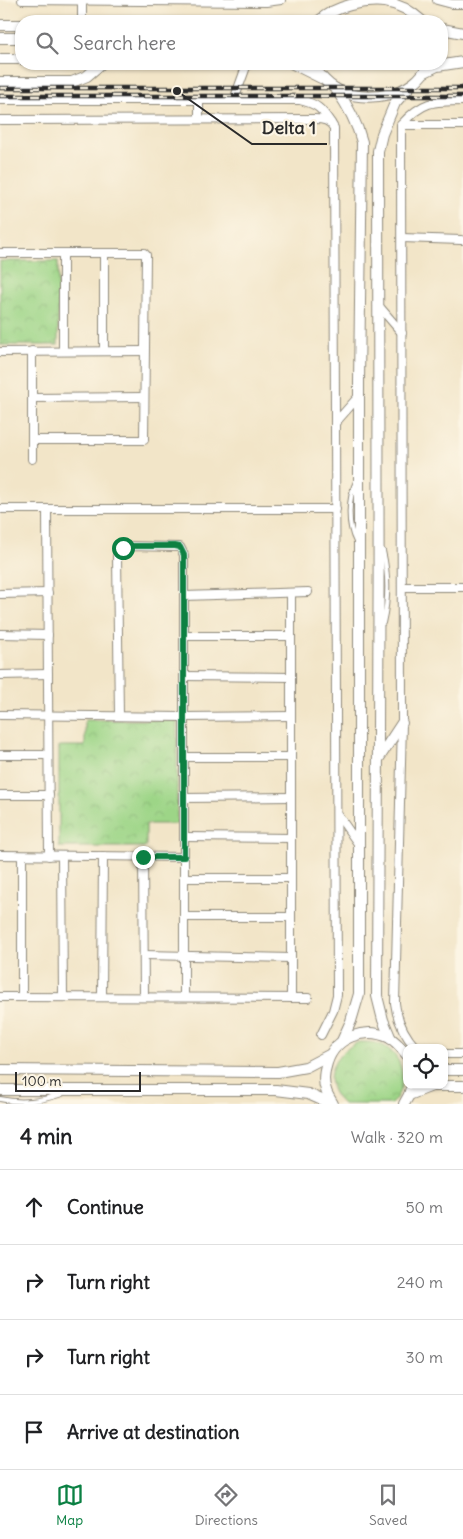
<!DOCTYPE html>
<meta charset="utf-8">
<style>
body{margin:0;font-family:Delius,sans-serif;background:#f6f6f6;color:#202124}
.controls{position:absolute;right:15px;bottom:15px;display:grid;overflow:hidden;border-radius:10px;box-shadow:0 1px 4px #0004}
.controls button{width:45px;height:45px;display:grid;place-items:center;padding:0;border:0;border-bottom:1px solid #e0e0e0;background:#fff;color:#202124;font:25px sans-serif}
.scale{position:absolute;left:15px;bottom:12px;width:126px;box-sizing:border-box;padding-left:5px;border:2px solid #2b2b2b;border-top:0;font-size:14px;line-height:18px;white-space:nowrap;color:#2b2b2b;-webkit-text-stroke:4px #fcf5e5;paint-order:stroke}
.stop{position:absolute;width:15px;height:15px;margin:-11px;border:4px solid #0b8043;border-radius:50%;background:#fff}
.stop.end{background:#0b8043;border-color:#fff;box-shadow:0 1px 5px #0008}
.list{margin:0;padding:0;list-style:none}
h2{display:flex;justify-content:space-between;align-items:center;height:65px;margin:0;padding:0 20px;font-size:21px}
h2 small{font-size:16px;font-weight:400;color:#757577}
.list li{display:grid;grid-template-columns:32px 1fr auto;gap:15px;align-items:center;box-sizing:border-box;height:75px;padding:0 20px;border-top:1px solid #e0e0e0}
.list b{display:block;font-size:19px;white-space:nowrap}
.list em{font-size:16px;font-style:normal;color:#757577}
.icon{flex:none;width:28px;height:28px;fill:none;stroke:currentColor;stroke-width:2;stroke-linecap:round;stroke-linejoin:round}
.map{position:relative;flex:none;width:463px;height:1104px;overflow:hidden}
.search{position:absolute;background:#fff;box-shadow:0 1px 4px #0004;left:15px;right:15px;top:15px;height:55px;display:flex;align-items:center;gap:12px;box-sizing:border-box;padding:0 18px;border-radius:20px;color:#757577;font-size:19px}
.sheet{height:365px;background:#fff}
nav{display:flex;justify-content:space-around;align-items:center;box-sizing:border-box;height:70px;border-top:1px solid #e0e0e0;background:#fff;font-size:14px;color:#757577}
nav a{display:grid;justify-items:center;gap:2px}
nav .on{color:#0b8043}
.map>svg:first-child{display:block}
</style>
<div class="map">
<svg width="463" height="1104" viewBox="0 0 463 1104">
<defs>
<pattern id="park-crowns" width="20" height="18" patternUnits="userSpaceOnUse" patternTransform="scale(1.25)"><rect width="20" height="18" fill="#9dd587"/><path d="M2 6a3 3 0 1 1 6 0M12 15a3 3 0 1 1 6 0" fill="none" stroke="#87b775"/></pattern>
</defs>
<rect width="100%" height="100%" fill="#fcf5e5"/>
<filter id="ink" filterUnits="userSpaceOnUse"><feTurbulence type="fractalNoise" baseFrequency=".02" numOctaves="2"/><feDisplacementMap in="SourceGraphic" scale="10" xChannelSelector="R" yChannelSelector="G"/><feConvolveMatrix kernelMatrix="1 2 1 2 8 2 1 2 1" color-interpolation-filters="sRGB"/></filter>
<filter id="wash" filterUnits="userSpaceOnUse"><feTurbulence type="fractalNoise" baseFrequency=".0096" numOctaves="4" result="noise"/><feDisplacementMap in="SourceGraphic" scale="20" xChannelSelector="R" yChannelSelector="G"/><feGaussianBlur stdDeviation="1.12" result="paint"/><feColorMatrix in="noise" values="0 0 0 0 0 0 0 0 0 0 0 0 0 0 0 0 0 1.4 0 .05"/><feComposite in="paint" operator="in"/></filter>
<g filter="url(#wash)">
<rect width="100%" height="100%" fill="#f2e5c8"/>
<g fill="url(#park-crowns)" stroke="#648059">
<rect x="0" y="261" width="58" height="84"/>
<path d="M85,720H177V824H146V847H59V746H85Z"/>
<path d="M359,1042C367,1042 375,1042 382,1045C405,1056 409,1087 391,1104H343C318,1082 333,1053 359,1042Z"/>
</g>
</g>
<g filter="url(#ink)">
<g fill="none" stroke-linecap="round" stroke-linejoin="round">
<g stroke="#8e887a" stroke-width="6">
<g id="service">
<path d="M356,481C348,499 347,525 356,542"/>
<path d="M383,551C389,576 389,598 383,623"/>
<path d="M0,1099C22,1104 41,1101 62,1094"/>
</g>
</g>
<g stroke="#8e887a" stroke-width="10">
<g id="minor">
<path d="M22,0L266,2L281,0"/>
<path d="M437,0L452,4H463"/>
<path d="M82,2V21"/>
<path d="M0,100H300C317,104 321,108 331,123"/>
<path d="M234,100L247,64"/>
<path d="M199,119V100"/>
<path d="M0,120L315,119C323,119 330,120 334,128L337,995L333,1011L321,1035"/>
<path d="M401,125H463"/>
<path d="M402,238L461,240"/>
<path d="M0,253H144L146,255L144,440H32"/>
<path d="M63,253V351"/>
<path d="M378,305L402,333"/>
<path d="M32,351V459"/>
<path d="M104,351V253"/>
<path d="M0,352L144,351"/>
<path d="M32,398L144,397"/>
<path d="M336,422L359,396"/>
<path d="M0,509H336"/>
<path d="M47,509L49,856"/>
<path d="M402,587H463"/>
<path d="M0,594L48,593"/>
<path d="M184,596L308,592"/>
<path d="M0,634L48,635"/>
<path d="M184,636H291"/>
<path d="M0,675L48,674"/>
<path d="M184,676L291,677"/>
<path d="M0,715L184,717L291,716"/>
<path d="M119,716L117,556L119,551L128,546L180,547L184,555V997"/>
<path d="M0,755H48"/>
<path d="M184,757H291"/>
<path d="M0,795H49"/>
<path d="M184,798L291,797"/>
<path d="M338,815L359,845"/>
<path d="M184,837L291,838"/>
<path d="M0,855L184,857"/>
<path d="M22,856V997"/>
<path d="M62,856L63,997"/>
<path d="M143,857L144,997"/>
<path d="M184,878H291"/>
<path d="M184,917H291"/>
<path d="M144,955L291,958"/>
<path d="M0,997L308,998"/>
<path d="M102,997L103,856"/>
<path d="M291,998V593"/>
<path d="M416,1048C405,1036 397,1020 395,1003L402,723L401,125C422,101 433,101 463,101"/>
<path d="M444,1054H463"/>
</g>
</g>
<g stroke="#8e887a" stroke-width="12">
<g id="tertiary">
<path d="M319,21C334,6 364,0 385,2C399,4 412,12 422,21"/>
<path d="M0,25H21"/>
<path d="M442,29L463,33"/>
<path d="M0,38H21"/>
<path d="M0,59H21"/>
<path d="M293,64L321,78"/>
<path d="M312,64C318,73 327,84 336,89C365,105 416,96 428,64"/>
<path d="M425,72L437,66L463,62"/>
<path d="M0,82H72L87,76L101,64"/>
<path d="M336,89C348,106 357,123 362,142L359,383V994L351,1021L342,1041"/>
<path d="M379,758L402,723"/>
<path d="M391,1039L383,1020L377,996C380,714 378,433 378,151L382,134L395,103L410,86"/>
<path d="M0,1070L278,1072L306,1067L329,1055"/>
<path d="M444,1070H463"/>
<path d="M0,1090H276L308,1094L331,1104"/>
<path d="M409,1095L432,1086H463"/>
<path d="M333,1104C331,1100 327,1095 326,1090C323,1082 324,1072 327,1063C335,1037 365,1026 390,1038C397,1042 402,1049 407,1055"/>
<path d="M404,1104L409,1095L412,1085"/>
</g>
</g>
<use href="#service" stroke="#fff" stroke-width="4"/>
<use href="#minor" stroke="#fff" stroke-width="8"/>
<use href="#tertiary" stroke="#fff" stroke-width="10"/>
<g stroke="#2b2b2b" stroke-width="4.5">
<g id="rail">
<path d="M0,88H463"/>
<path d="M0,96H463"/>
</g>
</g>
<use href="#rail" stroke="#fcf5e5" stroke-width="2.5" stroke-dasharray="8" stroke-linecap="butt"/>
</g>
</g>
<g fill="none" stroke-linecap="round" stroke-linejoin="round" filter="url(#ink)">
<path stroke="#0b8043" stroke-width="6" d="M123,548L128,546H175L180,547L184,555V857H143"/>
</g>
<path fill="none" stroke="#2b2b2b" stroke-width="2" d="M177 91L252 144H327"/>
<circle fill="#2b2b2b" stroke="#fcf5e5" stroke-width="2" cx="177" cy="91" r="5"/>
<g font-size="18" text-anchor="middle" font-weight="bold" fill="#2b2b2b" stroke="#fcf5e5" stroke-width="4.5" stroke-linejoin="round" paint-order="stroke">
<text x="289" y="134">Delta 1</text>
</g>
</svg>
<div class="controls">
<button><svg class="icon" aria-label="locate" viewBox="0 0 24 24"><circle cx="12" cy="12" r="6"/><path d="M12 2v4M12 18v4M2 12h4M18 12h4"/></svg></button>
</div>
<div class="scale">100 m</div>
<div class="stop" style="left:123px;top:548px"></div>
<div class="stop end" style="left:143px;top:857px"></div>
<div class="search"><svg class="icon" aria-label="search" viewBox="0 0 24 24"><circle cx="10" cy="10" r="6"/><path d="M15 15l6 6"/></svg>Search here</div>
</div>
<section class="sheet">
<h2>4 min<small>Walk · 320 m</small></h2>
<ul class="list">
<li><svg class="icon" aria-label="ahead" viewBox="0 0 24 24"><path d="M12 20V5M6 11l6-6 6 6"/></svg><div><b>Continue</b></div><em>50 m</em></li>
<li><svg class="icon" aria-label="right" viewBox="0 0 24 24"><path d="M7 20v-9h11M14 6l5 5-5 5"/></svg><div><b>Turn right</b></div><em>240 m</em></li>
<li><svg class="icon" aria-label="right" viewBox="0 0 24 24"><path d="M7 20v-9h11M14 6l5 5-5 5"/></svg><div><b>Turn right</b></div><em>30 m</em></li>
<li><svg class="icon" aria-label="arrive" viewBox="0 0 24 24"><path d="M6 21V4h12l-3 4 3 4H6"/></svg><div><b>Arrive at destination</b></div></li>
</ul>
</section>
<nav>
<a class="on"><svg class="icon" aria-label="map" viewBox="0 0 24 24"><path d="M3 6l6-2 6 2 6-2v14l-6 2-6-2-6 2zM9 4v14M15 6v14"/></svg>Map</a>
<a><svg class="icon" aria-label="directions" viewBox="0 0 24 24"><path d="M12 3l9 9-9 9-9-9zM9 14v-3h6M13 9l2 2-2 2"/></svg>Directions</a>
<a><svg class="icon" aria-label="saved" viewBox="0 0 24 24"><path d="M7 4h10v16l-5-4-5 4z"/></svg>Saved</a>
</nav>
